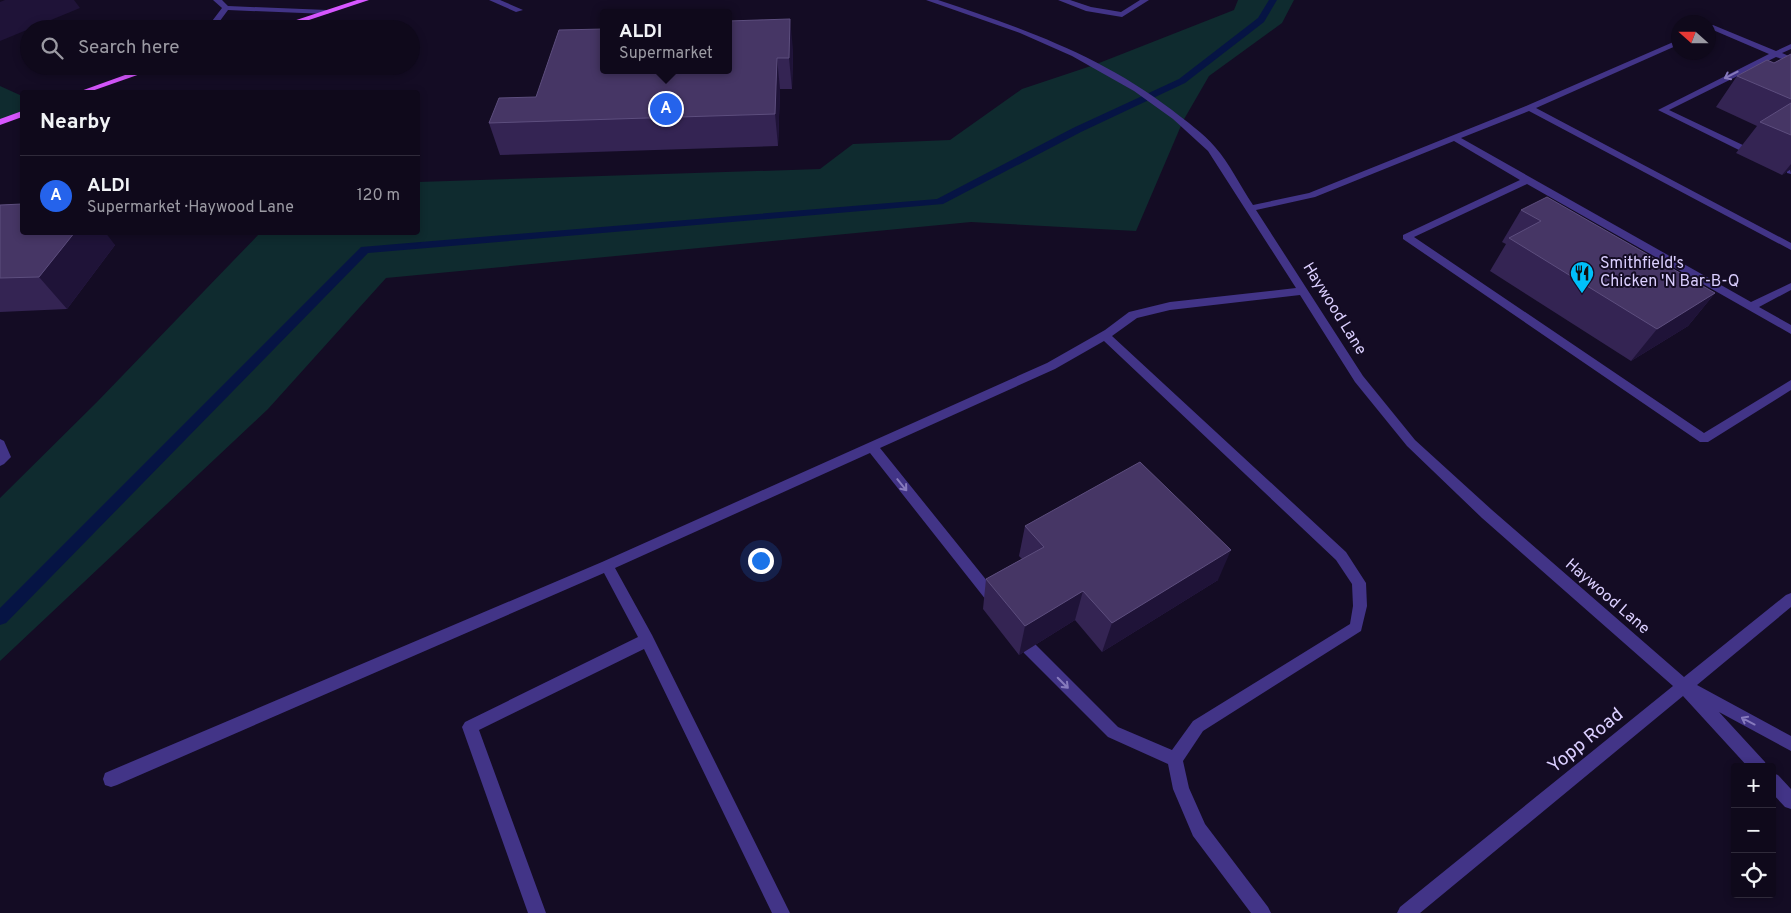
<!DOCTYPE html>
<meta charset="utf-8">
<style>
body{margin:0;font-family:Overpass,sans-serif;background:#181224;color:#f1f3f6}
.controls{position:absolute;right:15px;bottom:15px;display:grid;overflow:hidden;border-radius:5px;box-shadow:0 2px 8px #0003}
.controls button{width:45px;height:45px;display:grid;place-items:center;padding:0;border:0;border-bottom:1px solid #2f2a3a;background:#0f091b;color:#f1f3f6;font:25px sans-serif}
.compass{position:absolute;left:1671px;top:15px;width:45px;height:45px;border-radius:50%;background:#0f091b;box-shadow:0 2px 8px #0003;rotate:291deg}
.you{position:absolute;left:760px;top:560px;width:18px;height:18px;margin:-12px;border:4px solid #fff;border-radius:50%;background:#1a73e8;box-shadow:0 0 0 8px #1a73e833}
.badge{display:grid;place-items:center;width:32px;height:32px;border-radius:50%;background:#2563eb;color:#fff;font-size:16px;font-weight:700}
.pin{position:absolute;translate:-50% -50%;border:2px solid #fff;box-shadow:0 1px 5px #0006}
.popup{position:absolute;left:600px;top:9px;width:132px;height:65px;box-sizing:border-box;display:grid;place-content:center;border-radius:5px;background:#0f091b;filter:drop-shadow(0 1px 4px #0005);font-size:16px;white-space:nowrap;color:#9b9aa3}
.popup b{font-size:19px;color:#f1f3f6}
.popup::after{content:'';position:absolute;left:50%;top:100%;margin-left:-10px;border:10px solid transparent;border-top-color:#0f091b}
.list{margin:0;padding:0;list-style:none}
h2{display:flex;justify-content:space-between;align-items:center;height:65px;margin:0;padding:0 20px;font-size:21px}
h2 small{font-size:16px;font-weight:400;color:#9b9aa3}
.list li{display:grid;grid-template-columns:32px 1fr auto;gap:15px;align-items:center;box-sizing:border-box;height:80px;padding:0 20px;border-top:1px solid #2f2a3a}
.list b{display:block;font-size:19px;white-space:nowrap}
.list p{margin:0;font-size:16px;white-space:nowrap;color:#9b9aa3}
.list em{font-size:16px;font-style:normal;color:#9b9aa3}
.icon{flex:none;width:28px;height:28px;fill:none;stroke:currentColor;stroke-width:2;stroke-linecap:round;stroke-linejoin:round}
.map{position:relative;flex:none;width:1791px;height:913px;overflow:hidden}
.search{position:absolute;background:#0f091b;box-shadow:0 2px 8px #0003;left:20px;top:20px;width:400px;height:55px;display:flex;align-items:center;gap:12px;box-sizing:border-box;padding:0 18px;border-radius:28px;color:#9b9aa3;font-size:19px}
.panel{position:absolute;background:#0f091b;box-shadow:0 2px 8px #0003;left:20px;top:90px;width:400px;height:145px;border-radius:5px}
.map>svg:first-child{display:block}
</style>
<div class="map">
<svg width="1791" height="913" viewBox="0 0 1791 913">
<rect width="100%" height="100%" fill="#140c24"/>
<g fill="#0f2b2f">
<path d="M1238,0H1294L1282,23L1209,76L1183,121L1136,231L971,222L386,278L268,409L0,661V498L97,402L260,233L418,232V182L820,169L853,144L950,140L1022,89L1094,65L1234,10Z"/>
<path d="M0,86L22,96V114L0,122Z"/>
</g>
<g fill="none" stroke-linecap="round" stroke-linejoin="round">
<path fill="#061444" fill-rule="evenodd" d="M1269,0H1277L1264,22L1185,83L1081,132L943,204L368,253L6,623L0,625V608L361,247L937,199L1073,128L1179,79L1258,18Z"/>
<g fill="#423487" fill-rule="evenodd">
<path d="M213,0H222L228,6L327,10L331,12L327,14L228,10L214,29H206L222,8Z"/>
<path d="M489,0H500L523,10L516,12Z"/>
<path d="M926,0H938C1022,28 1100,55 1172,110C1186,121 1203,133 1215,147C1230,164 1240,186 1253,205L1309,193L1526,106L1678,40V45L1536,108L1791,243V250L1529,111L1461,138L1751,302L1791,283V290L1759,307L1791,325V334L1527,184L1414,237L1704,433L1791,380V390L1708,442H1700L1403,239V235L1520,180L1454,141L1315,197L1256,210L1363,376L1415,440L1492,510L1684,677L1786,595L1791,593V607L1697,685L1791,736V751L1719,712L1765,762L1767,767H1748L1683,696L1420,913H1397L1400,907L1673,686L1482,518L1407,446L1355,382L1300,295L1170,310L1137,318L1112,336L1346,552L1366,583L1367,606L1361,631L1203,731L1183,761L1189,788L1205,824L1268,907L1271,913H1251L1193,836L1173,789L1168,764L1108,737L1024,653L1022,648L1024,643L1029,642L1034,643L1118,727L1172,750L1193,721L1350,624L1353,606L1352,584L1336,560L1104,341L1055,369L880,448L1000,597L1002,601L1000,605L995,607L990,605L870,453L615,568L652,635L790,913H772L644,649L479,730L546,913H528L462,727L465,722L638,637L604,573L117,785L111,787L105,785L103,779L105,773L602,562L1047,363L1105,330L1129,312L1170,302L1296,288L1208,151L1173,119L1134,91L1072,56L1020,33Z"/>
<path d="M1058,0H1070L1091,7L1121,12L1140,0H1149L1122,17L1086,11Z"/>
<path d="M1713,25L1776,51L1791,44V49L1782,53L1791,57V62L1776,57L1669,110L1747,147V151H1741L1658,110L1769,54L1713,30L1708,31V26Z"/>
<path d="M1790,168L1791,174L1787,173V169Z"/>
<path d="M0,439L4,441L11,457L4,464L0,466Z"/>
<path d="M1772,773L1778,775L1791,789V809L1785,807L1772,793Z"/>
</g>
<g fill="#d656ff" fill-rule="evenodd">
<path d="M357,0H369L282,29H269Z"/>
<path d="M150,66H163L89,92H78Z"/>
<path d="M22,111V117L0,125V119Z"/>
</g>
</g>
<g fill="#342453">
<path d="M793,49L792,89H780L778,146L500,155L489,123L536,97Z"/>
<path d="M1791,54V169L1782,175L1736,153L1757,126L1716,107L1737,76L1774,63Z"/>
<path d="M0,205L115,245L67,309L0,312Z"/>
<path d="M1521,210L1715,293L1688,326L1631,361L1490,271L1506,244L1502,242Z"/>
<path d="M1025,526L1218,580L1102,652L1075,620L1019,655L983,609L986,579L1022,559L1019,556Z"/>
</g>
<g fill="#1f1338">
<path d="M5,0H74L80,8L0,41V2Z"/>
<path d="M790,19L793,49L792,89L789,58Z"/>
<path d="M777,58L780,89L778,146L775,114Z"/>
<path d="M1791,164V169L1782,175Z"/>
<path d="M75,232H105L115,245L67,309L39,277Z"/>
<path d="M1715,293L1688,326L1631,361L1657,329Z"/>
<path d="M1231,550L1218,580L1102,652L1112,623Z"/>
<path d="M1083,591L1075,620L1019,655L1025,626Z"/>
</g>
<g fill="#463665" stroke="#5d4e7e">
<path d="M790,19L789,58H777L775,114L489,123L499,98L536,97L559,30L604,29V70H728V21Z"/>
<path d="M1791,54V99L1737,76L1767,60L1774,63Z"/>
<path d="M1791,103V135L1760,122Z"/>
<path d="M1547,197L1715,293L1657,329L1509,238L1541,221L1521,210Z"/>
<path d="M22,204V232H75L39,277L0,278V205Z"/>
<path d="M1140,462L1231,550L1112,623L1083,591L1025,626L986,579L1044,547L1025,526Z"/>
</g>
<defs><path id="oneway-shaft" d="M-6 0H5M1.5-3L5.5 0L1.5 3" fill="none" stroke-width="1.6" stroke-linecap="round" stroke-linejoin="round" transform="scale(1.25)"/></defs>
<g stroke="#877abd">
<use href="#oneway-shaft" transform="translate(1731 75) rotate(153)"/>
<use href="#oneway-shaft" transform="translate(902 485) rotate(51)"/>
<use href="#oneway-shaft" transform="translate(1063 683) rotate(45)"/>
<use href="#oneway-shaft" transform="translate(1748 721) rotate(-152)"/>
</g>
<defs>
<g id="restaurant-pin" transform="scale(1.25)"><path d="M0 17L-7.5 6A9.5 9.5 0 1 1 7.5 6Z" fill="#00c0fa" stroke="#140c24"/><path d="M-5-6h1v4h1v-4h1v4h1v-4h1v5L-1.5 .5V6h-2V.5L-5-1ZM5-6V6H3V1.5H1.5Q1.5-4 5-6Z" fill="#111"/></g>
</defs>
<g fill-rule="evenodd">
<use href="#restaurant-pin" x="1582" y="273"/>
</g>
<g text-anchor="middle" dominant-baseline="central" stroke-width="4" stroke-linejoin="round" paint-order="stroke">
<g font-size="16" fill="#dbcfff" stroke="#140c24" text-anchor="start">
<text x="1600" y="264">Smithfield's<tspan x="1600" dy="18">Chicken 'N Bar-B-Q</tspan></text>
</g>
<g font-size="16" fill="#dbcfff" stroke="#140c24">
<text transform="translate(1334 309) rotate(58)">Haywood Lane</text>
<text transform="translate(1607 597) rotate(41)">Haywood Lane</text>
</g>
<g font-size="19" fill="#dbcfff" stroke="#140c24">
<text transform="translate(1586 741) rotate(-39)">Yopp Road</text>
</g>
</g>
</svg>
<div class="controls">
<button>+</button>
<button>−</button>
<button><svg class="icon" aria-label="locate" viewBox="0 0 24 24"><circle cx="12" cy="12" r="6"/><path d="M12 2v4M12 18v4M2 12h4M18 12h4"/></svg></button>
</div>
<svg class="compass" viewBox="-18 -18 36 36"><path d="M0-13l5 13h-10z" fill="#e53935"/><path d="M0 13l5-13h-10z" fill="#9b9aa3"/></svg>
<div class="you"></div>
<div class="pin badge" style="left:666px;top:109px">A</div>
<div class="popup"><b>ALDI</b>Supermarket</div>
<div class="search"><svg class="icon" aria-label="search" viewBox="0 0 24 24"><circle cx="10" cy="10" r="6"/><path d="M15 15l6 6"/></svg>Search here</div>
<section class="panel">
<h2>Nearby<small></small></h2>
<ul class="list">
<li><span class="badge">A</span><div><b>ALDI</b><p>Supermarket · Haywood Lane</p></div><em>120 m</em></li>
</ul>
</section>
</div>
